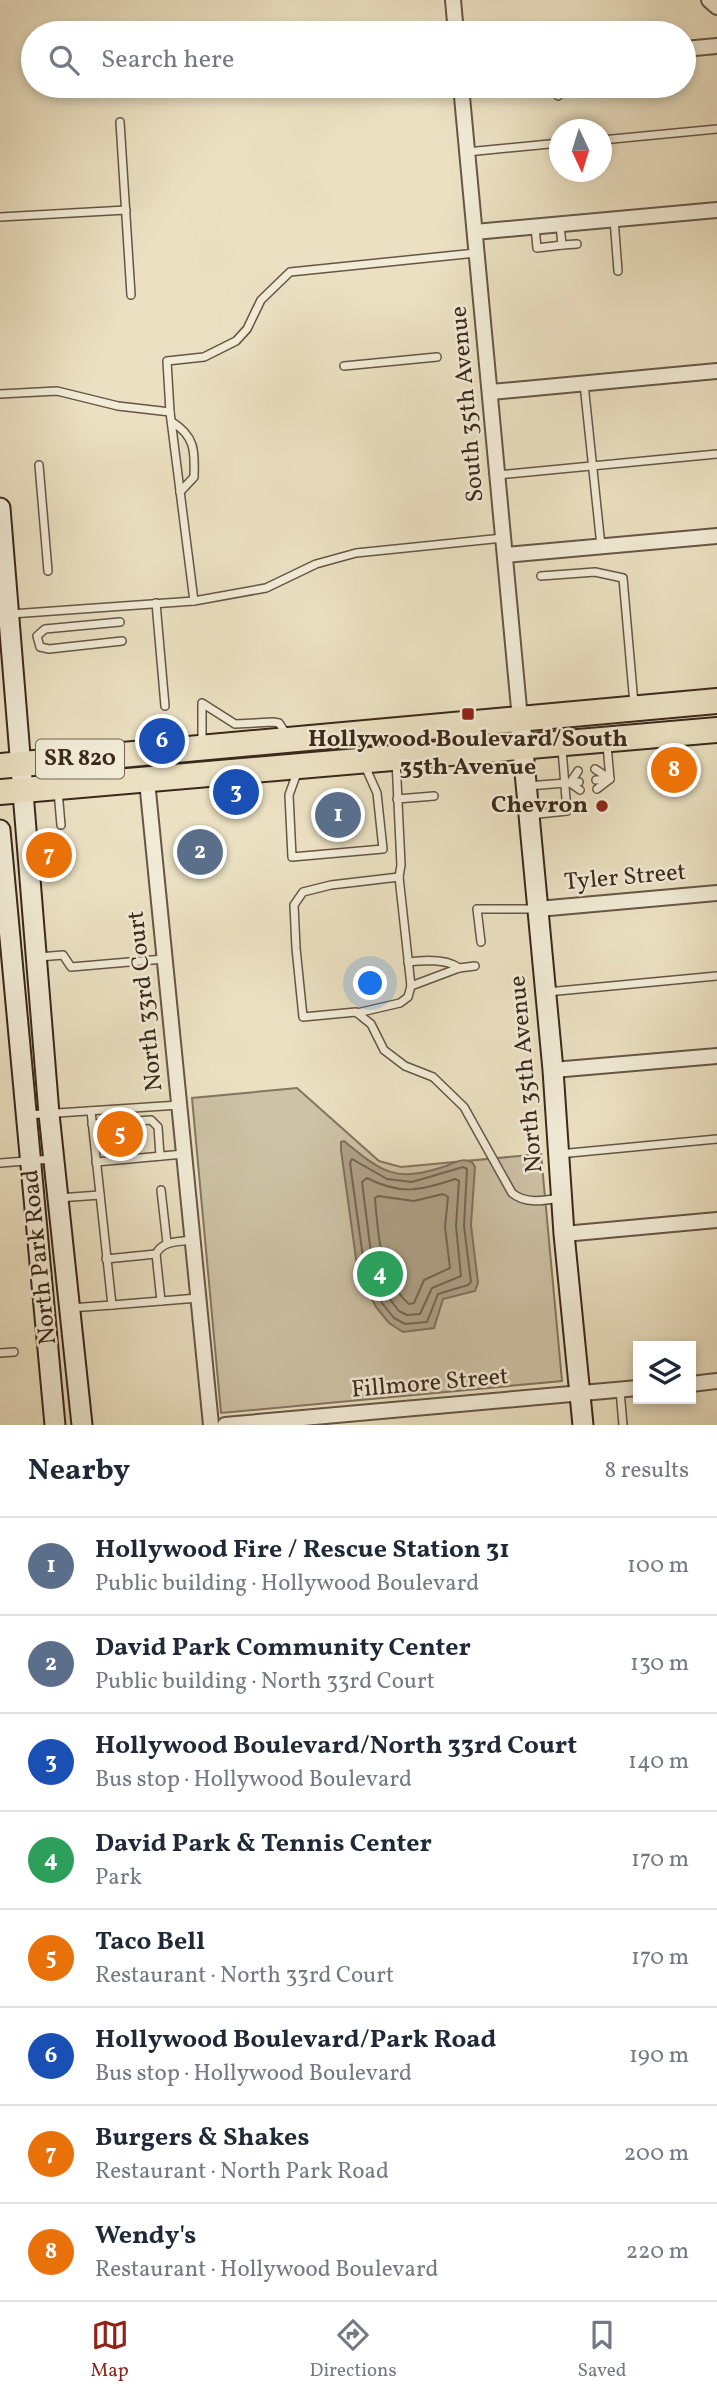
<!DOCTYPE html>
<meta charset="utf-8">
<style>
body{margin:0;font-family:Vollkorn,serif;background:#f6f6f7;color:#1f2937}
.controls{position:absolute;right:21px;bottom:21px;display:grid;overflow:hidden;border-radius:0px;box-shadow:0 4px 10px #0003}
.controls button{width:63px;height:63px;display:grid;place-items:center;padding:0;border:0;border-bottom:2px solid #e0e1e3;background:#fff;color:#1f2937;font:35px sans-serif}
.compass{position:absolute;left:549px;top:119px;width:63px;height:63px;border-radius:50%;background:#fff;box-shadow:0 4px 10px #0003;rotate:176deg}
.you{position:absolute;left:371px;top:984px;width:24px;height:24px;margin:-18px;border:5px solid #fff;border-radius:50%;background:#1a73e8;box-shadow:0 0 0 10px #1a73e833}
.badge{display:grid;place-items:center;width:46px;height:46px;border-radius:50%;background:#8f2418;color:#fff;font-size:23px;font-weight:700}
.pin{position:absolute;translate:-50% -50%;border:4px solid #fff;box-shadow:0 2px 7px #0006}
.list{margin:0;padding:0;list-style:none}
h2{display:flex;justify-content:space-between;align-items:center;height:91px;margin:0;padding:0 28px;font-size:30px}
h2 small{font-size:23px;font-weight:400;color:#747a83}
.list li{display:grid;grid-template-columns:46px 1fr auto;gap:21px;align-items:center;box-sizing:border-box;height:98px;padding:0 28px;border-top:2px solid #e0e1e3}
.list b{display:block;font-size:26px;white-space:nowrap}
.list p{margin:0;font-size:23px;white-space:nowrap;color:#747a83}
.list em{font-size:23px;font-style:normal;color:#747a83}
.icon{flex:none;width:38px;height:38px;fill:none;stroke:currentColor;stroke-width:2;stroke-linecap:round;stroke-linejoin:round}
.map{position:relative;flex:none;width:717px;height:1425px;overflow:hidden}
.search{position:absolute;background:#fff;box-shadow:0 4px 10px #0003;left:21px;right:21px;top:21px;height:77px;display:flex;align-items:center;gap:18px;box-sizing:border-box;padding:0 24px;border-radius:38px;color:#747a83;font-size:26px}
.sheet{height:875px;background:#fff}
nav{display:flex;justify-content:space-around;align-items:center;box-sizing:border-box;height:98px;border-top:2px solid #e0e1e3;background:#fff;font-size:19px;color:#747a83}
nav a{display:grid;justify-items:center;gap:4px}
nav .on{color:#8f2418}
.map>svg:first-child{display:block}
</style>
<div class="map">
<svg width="717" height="1425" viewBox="0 0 717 1425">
<rect width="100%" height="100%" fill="#ebe1c2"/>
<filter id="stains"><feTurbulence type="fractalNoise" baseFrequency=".00286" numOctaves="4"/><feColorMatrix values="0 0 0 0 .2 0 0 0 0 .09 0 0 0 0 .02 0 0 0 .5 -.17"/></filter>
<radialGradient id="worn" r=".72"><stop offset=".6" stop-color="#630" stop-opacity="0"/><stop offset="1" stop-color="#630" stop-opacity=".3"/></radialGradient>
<path fill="#cdc2a6" stroke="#847560" stroke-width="2" d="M297,1088L379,1161L401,1167L541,1154L562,1381L221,1413L192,1098Z"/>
<path fill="#afa289" stroke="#80715d" stroke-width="2" d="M344,1141C383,1173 395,1183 446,1166C456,1162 462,1158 472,1162L475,1167L471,1225L478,1283L475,1291L443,1299L434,1328L403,1332L389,1323L376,1307L358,1273L341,1150V1142Z"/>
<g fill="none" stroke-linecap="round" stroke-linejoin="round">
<g stroke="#746552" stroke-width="2">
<path d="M352,1159L387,1179L412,1182L463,1167L467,1169L464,1226L471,1282L468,1285L438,1294L427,1322L405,1324L394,1318L382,1303L365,1272L350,1163Z"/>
<path d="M367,1178C400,1195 420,1191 455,1179L459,1181L456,1226L461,1276L432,1288L420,1314L407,1315L399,1311L389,1298L373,1269L362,1182Z"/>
<path d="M443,1194L448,1197L445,1227L450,1268L424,1280L414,1303L409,1304C380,1279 378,1234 375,1198L378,1196L414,1201Z"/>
</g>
<g stroke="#665645" stroke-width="10">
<g id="lane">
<path d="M557,86L558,96"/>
<path d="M120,122L131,295"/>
<path d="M602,140L717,129"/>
<path d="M467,152L560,143"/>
<path d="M0,217L126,210"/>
<path d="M614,219L618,271"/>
<path d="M535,227L537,248L562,245L560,225"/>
<path d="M562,245L577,244"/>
<path d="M344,366L437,357"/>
<path d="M584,384L601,546"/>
<path d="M0,394L57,391L118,406L170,412"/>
<path d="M172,422C195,436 195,451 194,477L180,492"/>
<path d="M39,465L48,571"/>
<path d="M498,475L717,454"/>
<path d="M541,576L595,572L623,578L634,704"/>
<path d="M194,601L170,412L167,361L204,357L236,341L247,329L261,300L290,272L476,253"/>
<path d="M156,603L165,706"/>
<path d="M11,614L194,601L266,588L316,564L356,553L503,538"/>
<path d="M120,622L45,629L37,636L40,647L49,649L122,641"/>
<path d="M202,744V703L235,724L273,722L279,723L287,735"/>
<path d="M396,760L401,865L399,877L331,885L303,892L294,905L296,948L303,1017L356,1012L371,1024L384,1050L405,1066L433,1077L464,1107L512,1193C525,1204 543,1201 559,1198"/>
<path d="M595,769L610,779L597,789"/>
<path d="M298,770L289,795L292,857L383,849L377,793L365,766"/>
<path d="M578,771L570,783L580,790"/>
<path d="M596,780L610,779L607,745"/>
<path d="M527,786L579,782"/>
<path d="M58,791L61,825"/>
<path d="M397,799L434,796"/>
<path d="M529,815L567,811L562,749"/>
<path d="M481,942L477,909H537"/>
<path d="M39,957L63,955L71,967L164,959"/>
<path d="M408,962C423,960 447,959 459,968"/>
<path d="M411,986L459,968L475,966"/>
<path d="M547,992L717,976"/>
<path d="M357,1013L400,1003L408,997L411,986L399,877"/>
<path d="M91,1111L112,1305L161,1301L156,1254C163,1240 179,1242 192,1240"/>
<path d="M27,1115L179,1105"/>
<path d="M92,1124L151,1120L158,1127L160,1156"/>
<path d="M559,1154L717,1139"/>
<path d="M96,1162L184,1154"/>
<path d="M0,1163L52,1159"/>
<path d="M161,1190L167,1243"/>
<path d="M58,1198L100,1195"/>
<path d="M106,1259L156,1254"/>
<path d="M161,1301L198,1298"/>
<path d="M70,1308L112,1305"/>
<path d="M0,1353L14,1352"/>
<path d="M620,1390L623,1425"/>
</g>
</g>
<g stroke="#665645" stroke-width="18">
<g id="street">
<path d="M453,0L456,33"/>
<path d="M709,0L717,7"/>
<path d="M684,49L717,46"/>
<path d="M461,86L520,719"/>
<path d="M475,232L717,210"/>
<path d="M491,392L717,371"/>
<path d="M505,555L717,536"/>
<path d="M147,781L211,1425"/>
<path d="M538,909L717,893"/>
<path d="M553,1070L717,1056"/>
<path d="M564,1234L717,1220"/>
<path d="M691,1384L717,1381"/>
<path d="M225,1425L638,1388"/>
</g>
</g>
<g stroke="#3a281b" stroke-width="23">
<g id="secondary">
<path d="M0,508L49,1114L82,1425"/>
<path d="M520,719L553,1070L564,1234L583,1425"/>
<path d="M0,830L55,1425"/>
</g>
</g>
<g stroke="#3a281b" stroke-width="28">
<g id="highway">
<path d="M0,766L717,701"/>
<path d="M0,792L717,730"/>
</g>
</g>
<use href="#lane" stroke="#f2ecd7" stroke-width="7"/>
<use href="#street" stroke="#f2ecd7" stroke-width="14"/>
<use href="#secondary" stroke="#f2ecd7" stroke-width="19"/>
<use href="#highway" stroke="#ebe1c2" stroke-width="24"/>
</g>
<g fill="#8f2418" stroke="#f2ecd7" stroke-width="2.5">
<rect x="461" y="707" width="14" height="14" rx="3.5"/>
<circle cx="602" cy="806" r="7"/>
</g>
<g text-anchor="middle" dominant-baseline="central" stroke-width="5" stroke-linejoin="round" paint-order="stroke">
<rect fill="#f2ecd7" stroke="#716353" stroke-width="2" x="36" y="739.5" width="88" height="39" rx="5"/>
<g font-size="23" font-weight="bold" fill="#3a281b">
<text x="80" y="759">SR 820</text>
</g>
<g font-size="24" fill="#3a281b" stroke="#f2ecd7">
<text transform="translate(468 404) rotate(-95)">South 35th Avenue</text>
<text transform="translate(625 878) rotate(-5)">Tyler Street</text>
<text transform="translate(146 1001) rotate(-96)">North 33rd Court</text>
<text transform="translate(527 1074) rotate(-95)">North 35th Avenue</text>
<text transform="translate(40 1257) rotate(-96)">North Park Road</text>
<text transform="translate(430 1384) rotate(-5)">Fillmore Street</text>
</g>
<g font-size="24" font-weight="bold" fill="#3a281b" stroke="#f2ecd7">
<text x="468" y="740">Hollywood Boulevard/South<tspan x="468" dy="28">35th Avenue</tspan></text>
<text x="588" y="806" text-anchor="end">Chevron</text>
</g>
</g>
<rect width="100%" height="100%" filter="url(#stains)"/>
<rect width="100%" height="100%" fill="url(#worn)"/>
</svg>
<div class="controls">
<button><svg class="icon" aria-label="layers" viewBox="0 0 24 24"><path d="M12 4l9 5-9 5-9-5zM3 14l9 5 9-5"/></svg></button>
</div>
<svg class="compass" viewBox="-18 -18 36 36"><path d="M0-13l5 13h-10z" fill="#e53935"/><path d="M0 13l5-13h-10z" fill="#747a83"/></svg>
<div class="you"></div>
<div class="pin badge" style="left:338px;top:815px;background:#5c6f8a">1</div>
<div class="pin badge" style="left:200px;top:852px;background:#5c6f8a">2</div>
<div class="pin badge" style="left:236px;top:792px;background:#1a4fb4">3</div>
<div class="pin badge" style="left:380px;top:1274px;background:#2e9e5b">4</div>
<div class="pin badge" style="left:120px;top:1134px;background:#e8710a">5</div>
<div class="pin badge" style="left:162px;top:741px;background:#1a4fb4">6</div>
<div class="pin badge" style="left:49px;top:855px;background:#e8710a">7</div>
<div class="pin badge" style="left:674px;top:770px;background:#e8710a">8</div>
<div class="search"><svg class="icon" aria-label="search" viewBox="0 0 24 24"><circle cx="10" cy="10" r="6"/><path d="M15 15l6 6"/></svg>Search here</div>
</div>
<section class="sheet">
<h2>Nearby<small>8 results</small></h2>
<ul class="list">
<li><span class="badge" style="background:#5c6f8a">1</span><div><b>Hollywood Fire / Rescue Station 31</b><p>Public building · Hollywood Boulevard</p></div><em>100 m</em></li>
<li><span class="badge" style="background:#5c6f8a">2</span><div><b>David Park Community Center</b><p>Public building · North 33rd Court</p></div><em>130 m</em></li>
<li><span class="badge" style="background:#1a4fb4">3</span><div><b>Hollywood Boulevard/North 33rd Court</b><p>Bus stop · Hollywood Boulevard</p></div><em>140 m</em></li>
<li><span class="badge" style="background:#2e9e5b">4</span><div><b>David Park &amp; Tennis Center</b><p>Park</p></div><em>170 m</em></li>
<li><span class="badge" style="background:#e8710a">5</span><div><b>Taco Bell</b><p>Restaurant · North 33rd Court</p></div><em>170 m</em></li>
<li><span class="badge" style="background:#1a4fb4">6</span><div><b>Hollywood Boulevard/Park Road</b><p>Bus stop · Hollywood Boulevard</p></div><em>190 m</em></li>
<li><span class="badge" style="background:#e8710a">7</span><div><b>Burgers &amp; Shakes</b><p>Restaurant · North Park Road</p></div><em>200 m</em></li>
<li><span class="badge" style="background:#e8710a">8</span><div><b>Wendy's</b><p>Restaurant · Hollywood Boulevard</p></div><em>220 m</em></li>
</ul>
</section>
<nav>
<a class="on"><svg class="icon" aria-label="map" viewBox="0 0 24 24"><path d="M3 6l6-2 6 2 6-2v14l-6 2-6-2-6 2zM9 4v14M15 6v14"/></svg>Map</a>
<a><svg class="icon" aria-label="directions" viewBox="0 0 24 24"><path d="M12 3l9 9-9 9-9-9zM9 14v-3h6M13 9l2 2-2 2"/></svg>Directions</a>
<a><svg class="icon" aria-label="saved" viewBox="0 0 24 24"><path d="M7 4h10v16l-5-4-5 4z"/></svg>Saved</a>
</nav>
